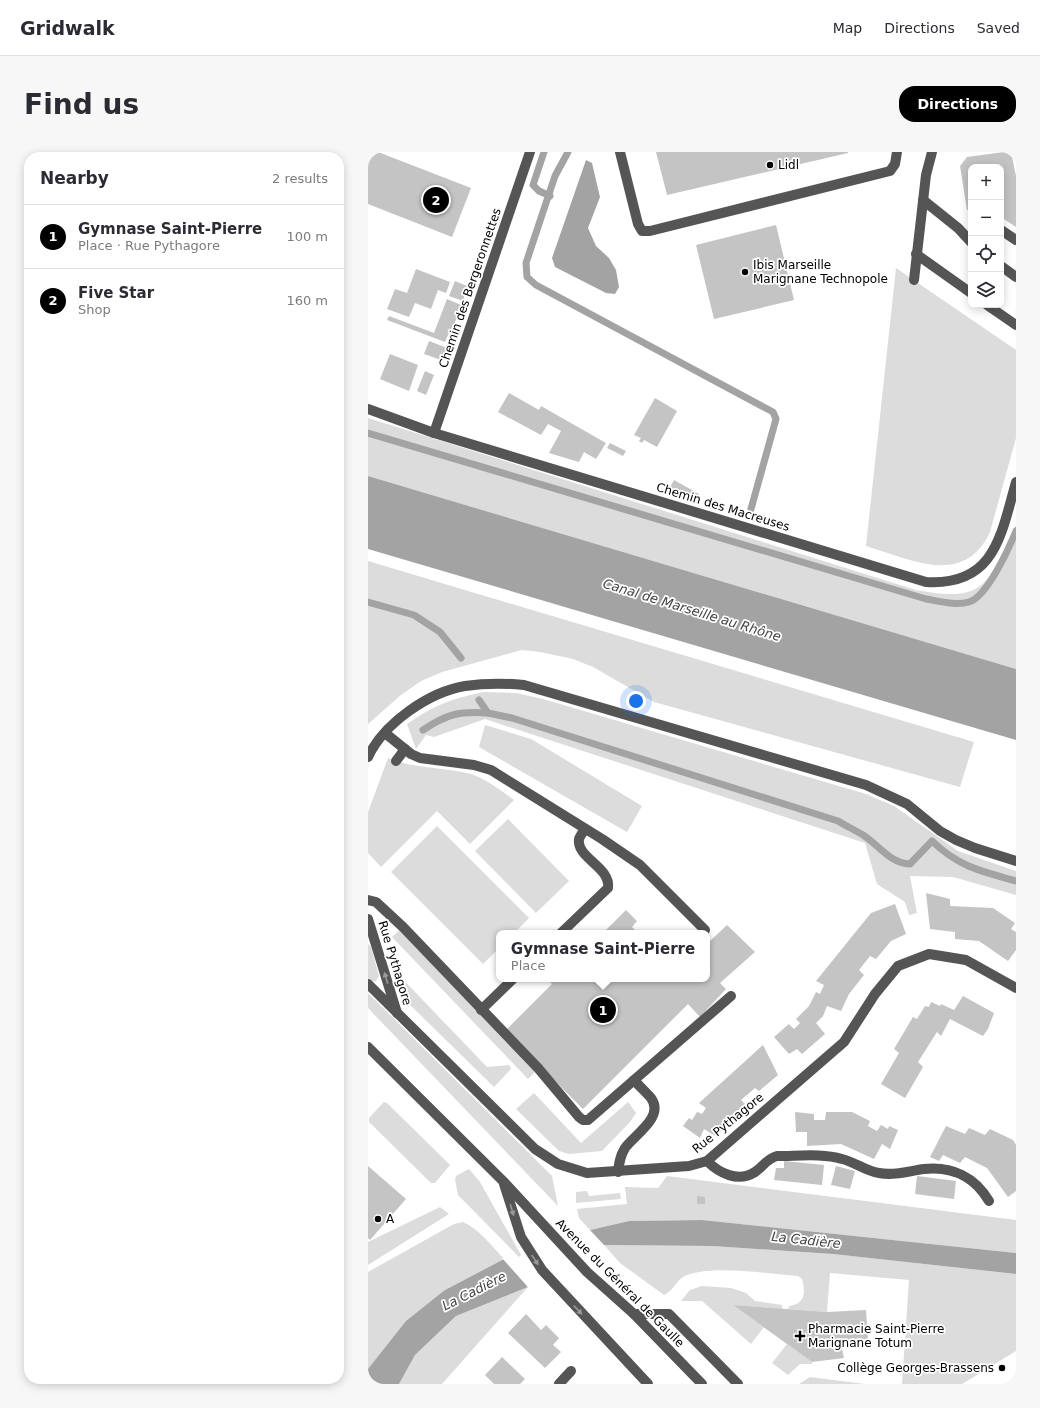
<!DOCTYPE html>
<meta charset="utf-8">
<style>
body{margin:0;font-family:"DejaVu Sans",sans-serif;background:#f7f7f7;color:#2b2b33}
.controls{position:absolute;right:12px;top:12px;display:grid;overflow:hidden;border-radius:8px;box-shadow:0 2px 10px #0003}
.controls button{width:36px;height:36px;display:grid;place-items:center;padding:0;border:0;border-bottom:1px solid #e1e1e2;background:#fff;color:#2b2b33;font:20px sans-serif}
.you{position:absolute;left:268px;top:549px;width:14px;height:14px;margin:-10px;border:3px solid #fff;border-radius:50%;background:#1a73e8;box-shadow:0 0 0 6px #1a73e833}
.badge{display:grid;place-items:center;width:26px;height:26px;border-radius:50%;background:#000;color:#fff;font-size:13px;font-weight:700}
.pin{position:absolute;translate:-50% -50%;border:2px solid #fff;box-shadow:0 1px 4px #0006}
.popup{position:absolute;left:128px;top:778px;width:214px;height:52px;box-sizing:border-box;display:grid;place-content:center;border-radius:8px;background:#fff;filter:drop-shadow(0 1px 3px #0005);font-size:13px;white-space:nowrap;color:#7c7c81}
.popup b{font-size:15px;color:#2b2b33}
.popup::after{content:'';position:absolute;left:50%;top:100%;margin-left:-8px;border:8px solid transparent;border-top-color:#fff}
.list{margin:0;padding:0;list-style:none}
h2{display:flex;justify-content:space-between;align-items:center;height:52px;margin:0;padding:0 16px;font-size:17px}
h2 small{font-size:13px;font-weight:400;color:#7c7c81}
.list li{display:grid;grid-template-columns:26px 1fr auto;gap:12px;align-items:center;box-sizing:border-box;height:64px;padding:0 16px;border-top:1px solid #e1e1e2}
.list b{display:block;font-size:15px;white-space:nowrap}
.list p{margin:0;font-size:13px;white-space:nowrap;color:#7c7c81}
.list em{font-size:13px;font-style:normal;color:#7c7c81}
.icon{flex:none;width:22px;height:22px;fill:none;stroke:currentColor;stroke-width:2;stroke-linecap:round;stroke-linejoin:round}
.map{position:relative;flex:none;width:648px;height:1232px;overflow:hidden;border-radius:16px}
header{display:flex;align-items:center;gap:24px;box-sizing:border-box;height:56px;padding:0 20px;background:#fff;border-bottom:1px solid #e1e1e2}
header strong{font-size:19px}
nav{display:flex;gap:22px;margin-inline-start:auto;font-size:14px}
.intro{display:flex;align-items:center;justify-content:space-between;box-sizing:border-box;height:96px;padding:0 24px}
h1{margin:0;font-size:28px}
.button{padding:10px 18px;border-radius:16px;background:#000;color:#fff;font-size:14px;font-weight:700}
main{display:flex;gap:24px;padding:0 24px}
aside{flex:1;background:#fff;border-radius:16px;box-shadow:0 2px 10px #0003}
.map>svg:first-child{display:block}
</style>
<header>
<strong>Gridwalk</strong>
<nav><a>Map</a><a>Directions</a><a>Saved</a></nav>
</header>
<div class="intro"><h1>Find us</h1><a class="button">Directions</a></div>
<main>
<aside>
<h2>Nearby<small>2 results</small></h2>
<ul class="list">
<li><span class="badge">1</span><div><b>Gymnase Saint-Pierre</b><p>Place · Rue Pythagore</p></div><em>100 m</em></li>
<li><span class="badge">2</span><div><b>Five Star</b><p>Shop</p></div><em>160 m</em></li>
</ul>
</aside>
<div class="map">
<svg width="648" height="1232" viewBox="0 0 648 1232">
<rect width="100%" height="100%" fill="#fff"/>
<g fill="#dcdcdc">
<path d="M528,116L648,198V286L622,380C596,436 542,407 498,394Z"/>
<path d="M0,266L548,438C566,441 585,445 603,439C625,431 642,393 648,372V517L0,324Z"/>
<path d="M0,409L606,590L592,635L286,550L225,515L205,507L172,500L154,498L74,520L53,529L33,543L0,572Z"/>
<path d="M116,540L148,541L175,547L498,642L526,654L590,699L648,719V743L585,725L542,724L549,761L541,763L537,750L509,732L497,691L117,567L66,585L58,583L48,597L39,572C68,552 83,547 116,540Z"/>
<path d="M117,573L163,587L274,654L259,680L111,595Z"/>
<path d="M20,606C47,617 75,615 103,622C118,627 134,639 146,648L102,692L69,659L13,715L0,701V660Z"/>
<path d="M140,667L201,729L168,761L107,699Z"/>
<path d="M69,674L161,766L146,781H131V796L115,812L23,720Z"/>
<path d="M34,776L169,918L160,927L24,785Z"/>
<path d="M0,792L3,795L11,824L8,829L3,830L0,827Z"/>
<path d="M25,817L119,915L141,913L143,917L126,935L33,844Z"/>
<path d="M0,841L184,1024L190,1054L0,856Z"/>
<path d="M166,941L213,991L260,950L268,961L262,970L234,999L201,1002L191,999L148,957Z"/>
<path d="M16,950L19,951L82,1013L67,1031H63L1,970V966Z"/>
<path d="M101,1017L112,1030L153,1103L151,1105L90,1043L87,1027L88,1024Z"/>
<path d="M299,1024L648,1068V1101L334,1068L261,1069L222,1078L211,1066L209,1057L259,1052L257,1035L290,1036Z"/>
<path d="M219,1039L221,1044L252,1041L253,1047L208,1051V1040Z"/>
<path d="M72,1055L81,1062L0,1113V1090Z"/>
<path d="M95,1070C111,1077 124,1094 136,1107L77,1138L0,1217V1120L86,1072Z"/>
<path d="M236,1093L344,1094L465,1102L648,1122V1199L594,1232H534L541,1128L462,1121L459,1160L420,1157L421,1154C437,1152 438,1140 434,1127L430,1124C400,1122 348,1113 319,1123C308,1127 306,1139 296,1143L252,1111Z"/>
<path d="M334,1134L363,1136L378,1141L387,1149L414,1153V1157L365,1153L396,1175L383,1192L334,1149H313L322,1138Z"/>
<path d="M160,1135L74,1232H31L47,1203L88,1164Z"/>
<path d="M419,1192L444,1210V1212H432L420,1223L404,1211Z"/>
<path d="M442,1225L497,1232H431Z"/>
</g>
<g fill="#a3a3a3">
<path d="M218,8L224,11L232,45L220,76L228,94L241,106L248,118L251,135L247,142L238,141L187,115L184,106Z"/>
<path d="M0,324L648,517V588L0,397Z"/>
<path d="M334,1068L648,1101V1122L465,1102L344,1094L236,1093L222,1078L261,1069Z"/>
<path d="M136,1107L160,1135L88,1164L47,1203L31,1232H0V1217L38,1169L77,1138Z"/>
</g>
<path fill="#fff" d="M134,1106H137L161,1135H160Z"/>
<g fill="none" stroke-linecap="round" stroke-linejoin="round">
<g stroke="#a3a3a3" stroke-width="7">
<path d="M176,0L165,33L171,39L182,44"/>
<path d="M200,0L187,24L158,111L159,125L168,133L405,260L408,267L383,357"/>
<path d="M0,281L558,447C571,449 588,454 601,450C619,445 641,396 648,379"/>
<path d="M0,450L46,463L72,480L93,506"/>
<path d="M111,548L120,561L144,566L470,669C478,674 487,678 495,683C511,693 521,711 542,712L564,689C591,715 613,719 648,729"/>
<path d="M55,578C79,562 91,559 120,561"/>
</g>
</g>
<g fill="#c4c4c4">
<path d="M0,0H10L103,36L84,85L0,52Z"/>
<path d="M288,0H480V1L299,43Z"/>
<path d="M636,0H643L648,24V75L633,65V15H603V58H599L592,14L599,5Z"/>
<path d="M408,73L426,148L346,167L328,93Z"/>
<path d="M48,117L82,130L78,141L70,138L63,157L47,151L41,165L19,157L27,137L39,141Z"/>
<path d="M87,129L99,134L95,149L81,144Z"/>
<path d="M79,147L93,153L84,179L82,178L77,190L19,168L21,164L66,181Z"/>
<path d="M61,189L79,196L73,208L56,202Z"/>
<path d="M22,202L50,213L41,239L12,227Z"/>
<path d="M57,219L66,223L58,243L49,239Z"/>
<path d="M141,241L171,258L173,254L238,291L228,307L216,300L211,310L181,301L193,279L180,272L173,283L130,260Z"/>
<path d="M287,246L309,259L289,295L276,288L274,291L271,289L273,286L266,283Z"/>
<path d="M242,291L258,299L255,304L239,296Z"/>
<path d="M306,328L331,342L329,345L301,337Z"/>
<path d="M558,741L582,747V754L625,756L647,771L643,777L648,780V798L640,809L611,789L587,787V780L562,777Z"/>
<path d="M527,752L538,782L523,789L508,807L502,804L491,818L496,823L481,842L473,859L459,854L455,864L448,871L457,882L434,902L429,897L421,902L406,885L421,872L426,877L432,871L428,867L441,854L448,840L452,842L456,833L448,829L503,761Z"/>
<path d="M258,758L269,769L264,775L270,781H235Z"/>
<path d="M359,773L387,800L352,831L358,837L332,865L320,852L215,957L137,879L184,832L179,827H339V792Z"/>
<path d="M595,844L626,861L620,877L615,884L582,867L573,884L569,880L550,910L555,915L537,946L513,932L531,901L526,897L545,865L549,867L557,854L561,855L563,850L572,854L573,852L586,858Z"/>
<path d="M395,893L410,923L391,939L387,936L373,948L377,952L359,970L349,985L336,977L332,986L315,974L321,966L324,968L329,960L334,962L338,956L331,951Z"/>
<path d="M427,960L446,962V968H457L458,960H484L502,969L500,974L509,979L513,973L520,977L521,974L530,978L522,997L514,992L506,1007L473,992L439,994V980H428Z"/>
<path d="M578,974L597,982L601,976L617,983L622,977L645,988L648,993V1039L640,1045L619,1016L597,1005L592,1011L575,1003L571,1009L562,1005Z"/>
<path d="M416,1009L456,1013L454,1033L406,1028L408,1016H416Z"/>
<path d="M0,1014L38,1047L2,1088L0,1086Z"/>
<path d="M468,1014L487,1019L482,1037L463,1033Z"/>
<path d="M549,1024L588,1029L586,1047L547,1042Z"/>
<path d="M329,1044L337,1045V1052H329Z"/>
<path d="M365,1153L459,1160L498,1158L500,1187L472,1188L476,1206L444,1210Z"/>
<path d="M158,1162L173,1178L178,1173L191,1186L185,1193L193,1200L177,1216L140,1181Z"/>
<path d="M134,1205L157,1227L152,1232H126L117,1223Z"/>
</g>
<g fill="none" stroke-linecap="round" stroke-linejoin="round">
<g stroke="#555" stroke-width="10">
<path d="M252,0L270,72L274,79H282L522,19L527,12L529,0"/>
<path d="M555,48L590,76L603,90"/>
<path d="M633,78L648,88"/>
<path d="M548,102L603,141"/>
<path d="M633,114L648,125"/>
<path d="M546,128L558,23L564,0"/>
<path d="M619,153L648,173"/>
<path d="M0,257L66,281L558,430C627,434 633,383 648,330"/>
<path d="M66,281L162,0"/>
<path d="M17,581L43,602L52,606L106,613L123,618L234,687L272,713L337,778"/>
<path d="M0,605C16,571 61,540 97,534C117,531 136,531 156,533L498,633L539,652L572,679L588,688L607,696L648,709"/>
<path d="M28,609L37,597"/>
<path d="M0,748L8,750L35,775L170,916L211,965L215,968H220L363,844"/>
<path d="M0,767L29,861"/>
<path d="M193,781L240,736C243,715 208,706 211,687C212,684 215,680 217,677"/>
<path d="M0,832L167,997L190,1012L219,1021L321,1014L339,1009L476,890L507,842L530,814L561,802L598,808L648,836"/>
<path d="M113,858L145,827"/>
<path d="M0,895L136,1030L219,1120L266,1162L334,1232"/>
<path d="M339,1009C351,1021 370,1031 387,1020C396,1014 398,1007 409,1004C430,1004 454,1001 474,1007C487,1010 497,1019 511,1021C527,1024 541,1019 556,1017C584,1014 607,1025 621,1049"/>
<path d="M250,1020C251,1011 252,1004 257,996C266,983 297,965 283,946C278,940 271,934 266,928"/>
<path d="M136,1032L153,1085L174,1118L280,1232"/>
<path d="M266,1162H301L370,1232"/>
<path d="M191,1232L203,1219"/>
</g>
</g>
<defs><path id="oneway-solid" d="M-6-.8H1V-3.2L6.5 0L1 3.2V.8H-6Z"/></defs>
<g fill="#999">
<use href="#oneway-solid" transform="translate(18 826) rotate(-107)"/>
<use href="#oneway-solid" transform="translate(144 1058) rotate(73)"/>
<use href="#oneway-solid" transform="translate(167 1108) rotate(57)"/>
<use href="#oneway-solid" transform="translate(210 1158) rotate(47)"/>
</g>
<g fill="#000" stroke="#fff" stroke-width="1.5">
<circle cx="402" cy="13" r="4"/>
<circle cx="377" cy="120" r="4"/>
<circle cx="10" cy="1067" r="4"/>
<path d="M430 1178h4v4h4v4h-4v4h-4v-4h-4v-4h4z"/>
<circle cx="634" cy="1216" r="4"/>
</g>
<g text-anchor="middle" dominant-baseline="central" stroke-width="3.5" stroke-linejoin="round" paint-order="stroke">
<g font-size="12" fill="#000" stroke="#fff" text-anchor="start">
<text x="410" y="13">Lidl</text>
<text x="385" y="113">Ibis Marseille<tspan x="385" dy="14">Marignane Technopole</tspan></text>
<text x="18" y="1067">A</text>
<text x="440" y="1177">Pharmacie Saint-Pierre<tspan x="440" dy="14">Marignane Totum</tspan></text>
<text x="626" y="1216" text-anchor="end">Collège Georges-Brassens</text>
</g>
<g font-size="12" fill="#000" stroke="#fff">
<text transform="translate(102 136) rotate(-71)">Chemin des Bergeronnettes</text>
<text transform="translate(355 355) rotate(17)">Chemin des Macreuses</text>
<text transform="translate(27 811) rotate(73)">Rue Pythagore</text>
<text transform="translate(360 971) rotate(-39)">Rue Pythagore</text>
<text transform="translate(252 1131) rotate(45)">Avenue du Général de Gaulle</text>
</g>
<g font-size="13" font-style="italic" fill="#444" stroke="#fff">
<text transform="translate(324 458) rotate(17)">Canal de Marseille au Rhône</text>
<text transform="translate(438 1088) rotate(6)">La Cadière</text>
<text transform="translate(106 1139) rotate(-27)">La Cadière</text>
</g>
</g>
</svg>
<div class="controls">
<button>+</button>
<button>−</button>
<button><svg class="icon" aria-label="locate" viewBox="0 0 24 24"><circle cx="12" cy="12" r="6"/><path d="M12 2v4M12 18v4M2 12h4M18 12h4"/></svg></button>
<button><svg class="icon" aria-label="layers" viewBox="0 0 24 24"><path d="M12 4l9 5-9 5-9-5zM3 14l9 5 9-5"/></svg></button>
</div>
<div class="you"></div>
<div class="pin badge" style="left:235px;top:858px">1</div>
<div class="popup"><b>Gymnase Saint-Pierre</b>Place</div>
<div class="pin badge" style="left:68px;top:48px">2</div>
</div>
</main>
